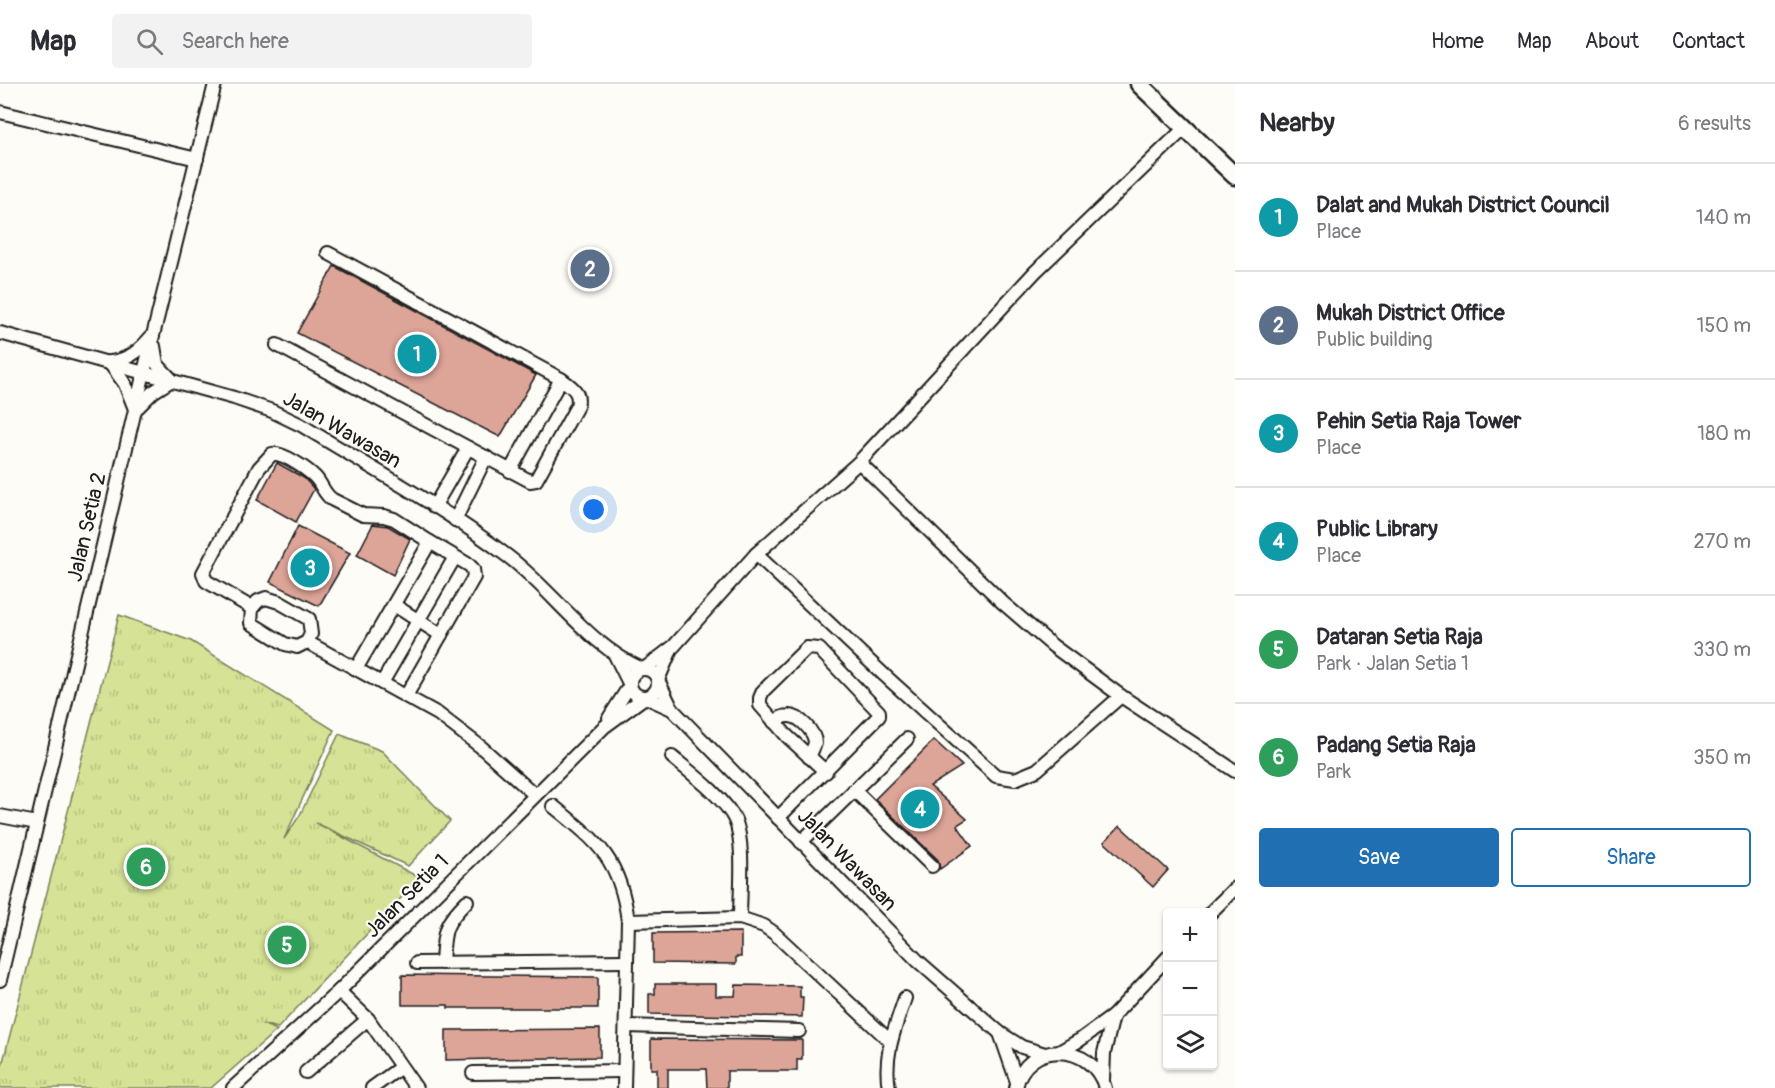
<!DOCTYPE html>
<meta charset="utf-8">
<style>
body{margin:0;font-family:Pangolin,sans-serif;background:#f2f2f3;color:#2b2b33}
.controls{position:absolute;right:18px;bottom:18px;display:grid;overflow:hidden;border-radius:6px;box-shadow:0 2px 4px #0004}
.controls button{width:54px;height:54px;display:grid;place-items:center;padding:0;border:0;border-bottom:2px solid #e1e1e2;background:#fff;color:#2b2b33;font:30px sans-serif}
.you{position:absolute;left:594px;top:426px;width:21px;height:21px;margin:-15px;border:4px solid #fff;border-radius:50%;background:#1a73e8;box-shadow:0 0 0 9px #1a73e833}
.badge{display:grid;place-items:center;width:39px;height:39px;border-radius:50%;background:#1f6fb2;color:#fff;font-size:20px;font-weight:700}
.pin{position:absolute;translate:-50% -50%;border:3px solid #fff;box-shadow:0 2px 6px #0006}
.list{margin:0;padding:0;list-style:none}
h2{display:flex;justify-content:space-between;align-items:center;height:78px;margin:0;padding:0 24px;font-size:26px}
h2 small{font-size:20px;font-weight:400;color:#7c7c81}
.list li{display:grid;grid-template-columns:39px 1fr auto;gap:18px;align-items:center;box-sizing:border-box;height:108px;padding:0 24px;border-top:2px solid #e1e1e2}
.list b{display:block;font-size:22px;white-space:nowrap}
.list p{margin:0;font-size:20px;white-space:nowrap;color:#7c7c81}
.list em{font-size:20px;font-style:normal;color:#7c7c81}
.actions{display:flex;gap:12px;padding:18px 24px}
.actions a{flex:1;padding:14px 0;border:2px solid #1f6fb2;border-radius:6px;text-align:center;font-size:21px;color:#1f6fb2}
.actions .main{background:#1f6fb2;color:#fff}
.icon{flex:none;width:33px;height:33px;fill:none;stroke:currentColor;stroke-width:2;stroke-linecap:round;stroke-linejoin:round}
.map{position:relative;flex:none;width:1235px;height:1004px;overflow:hidden}
header{display:flex;align-items:center;gap:36px;box-sizing:border-box;height:84px;padding:0 30px;background:#fff;border-bottom:2px solid #e1e1e2}
header strong{font-size:28px}
nav{display:flex;gap:33px;margin-inline-start:auto;font-size:21px}
.search{width:420px;height:54px;background:#f2f2f3;display:flex;align-items:center;gap:15px;box-sizing:border-box;padding:0 21px;border-radius:6px;color:#7c7c81;font-size:22px}
main{display:flex}
aside{flex:1;background:#fff}
.map>svg:first-child{display:block}
</style>
<header>
<strong>Map</strong>
<div class="search"><svg class="icon" aria-label="search" viewBox="0 0 24 24"><circle cx="10" cy="10" r="6"/><path d="M15 15l6 6"/></svg>Search here</div>
<nav><a>Home</a><a>Map</a><a>About</a><a>Contact</a></nav>
</header>
<main>
<div class="map">
<svg width="1235" height="1004" viewBox="0 0 1235 1004">
<defs>
<pattern id="grass-tufts" width="24" height="20" patternUnits="userSpaceOnUse" patternTransform="scale(1.5)"><rect width="24" height="20" fill="#d6e295"/><path d="M3 7l-1-3M5 7V3M7 7l1-3M15 17l-1-3M17 17v-4M19 17l1-3" fill="none" stroke="#b7c180"/></pattern>
</defs>
<rect width="100%" height="100%" fill="#fdfcf7"/>
<filter id="ink" filterUnits="userSpaceOnUse"><feTurbulence type="fractalNoise" baseFrequency=".0167" numOctaves="2"/><feDisplacementMap in="SourceGraphic" scale="12" xChannelSelector="R" yChannelSelector="G"/><feConvolveMatrix kernelMatrix="1 2 1 2 8 2 1 2 1" color-interpolation-filters="sRGB"/></filter>
<g filter="url(#ink)">
<path fill="url(#grass-tufts)" stroke="#797f58" stroke-width="1.5" d="M119,531L191,557L334,646L284,755L300,731L339,650L382,667L450,737L408,782L316,739L420,794L278,944L262,940L277,946L211,1004H0V989Z"/>
<g fill="#dda498" stroke="#1c1c1c" stroke-width="1.5">
<path d="M334,182L536,291L500,353L297,249Z"/>
<path d="M277,379L304,394L314,405L296,438L257,416Z"/>
<path d="M373,440L388,442L410,455L393,491L357,471Z"/>
<path d="M298,442L350,469L319,522L270,498Z"/>
<path d="M934,656L962,682L930,702L967,735L957,741L972,762L940,785L938,776L875,715Z"/>
<path d="M1120,742L1168,786L1153,803L1104,758Z"/>
<path d="M741,848V873H736V880L653,879V849Z"/>
<path d="M402,891L598,893V924H448V921H402Z"/>
<path d="M655,900H716V912H735L736,901L800,902V913H803L802,933L649,930V910H655Z"/>
<path d="M600,945V973L446,976V946Z"/>
<path d="M651,955L802,956V975H797V987H727V1004H707L706,985H668V1004H657V985H651Z"/>
</g>
<g fill="none" stroke-linecap="round" stroke-linejoin="round">
<g stroke="#1c1c1c" stroke-width="16">
<g id="minor">
<path d="M0,28L197,75"/>
<path d="M0,249L234,314L272,327L301,341C371,384 445,424 510,474C555,509 589,562 642,585"/>
<path d="M277,261L530,397L536,396L577,322C581,308 572,303 561,295L328,169"/>
<path d="M154,262L157,280L171,295"/>
<path d="M109,278L125,300L135,325"/>
<path d="M111,278C130,275 139,267 151,253"/>
<path d="M138,323L153,308L172,296"/>
<path d="M859,378L1003,519L1053,562L1121,612L1235,687"/>
<path d="M510,387L561,295"/>
<path d="M434,423L468,364"/>
<path d="M455,436L486,373"/>
<path d="M756,470L882,589L996,692L1015,695L1037,686L1121,612"/>
<path d="M266,514L279,518L309,535L311,550L307,558L297,563L285,560L251,539L252,524L258,517Z"/>
<path d="M394,521L441,551"/>
<path d="M252,524L206,497L203,489L259,384L272,370C282,368 307,385 315,393C322,400 324,411 333,416L363,431L384,432L394,435L430,458"/>
<path d="M307,558L438,630L481,663L535,711"/>
<path d="M670,568L658,596L672,625L918,877L1000,949L1022,963L1045,970"/>
<circle cx="644" cy="599" r="14"/>
<path d="M356,585L430,458L469,481L473,485L474,493L406,612"/>
<path d="M644,585L674,562L756,470L859,378L1035,188L1186,43"/>
<path d="M382,599L455,473"/>
<path d="M609,634L630,601L615,571"/>
<path d="M774,638C778,635 783,632 788,632C799,631 815,648 815,659C814,663 811,668 809,673"/>
<path d="M672,673C690,688 725,714 735,736C745,759 740,808 740,834"/>
<path d="M854,706L932,782"/>
<path d="M553,722C599,759 620,775 628,837L624,1004"/>
<path d="M0,732L37,739"/>
<path d="M778,734L879,632V628L819,565L807,564L763,607L760,614V621L787,652L826,688"/>
<path d="M801,758L907,655"/>
<path d="M1211,828L1235,804"/>
<path d="M628,837L740,834L764,842L774,849L890,957"/>
<path d="M417,879L627,877"/>
<path d="M442,879C444,846 443,841 467,817"/>
<path d="M0,896L144,288L215,0"/>
<path d="M339,907L368,935L416,1004"/>
<path d="M626,942L799,947"/>
<path d="M1000,949L1017,998"/>
<path d="M1059,968L1080,956L1113,932L1168,873"/>
<path d="M306,988L368,935"/>
<path d="M473,989L624,987"/>
<path d="M1103,996L1104,969L1113,932"/>
<path d="M233,1004L339,907L604,643L645,613L672,625"/>
<path d="M372,1004L401,983"/>
<path d="M889,1004C883,972 895,944 905,914"/>
<path d="M1016,1004C1025,955 1093,958 1105,1004"/>
</g>
</g>
<g stroke="#1c1c1c" stroke-width="21">
<path id="major" d="M1139,0L1235,92"/>
</g>
<use href="#minor" stroke="#fdfcf7" stroke-width="12"/>
<use href="#major" stroke="#fdfcf7" stroke-width="16"/>
</g>
</g>
<g text-anchor="middle" dominant-baseline="central" stroke-width="4.5" stroke-linejoin="round" paint-order="stroke">
<g font-size="21" fill="#1c1c1c" stroke="#fdfcf7">
<text transform="translate(342 346) rotate(30)">Jalan Wawasan</text>
<text transform="translate(87 443) rotate(-77)">Jalan Setia 2</text>
<text transform="translate(847 776) rotate(46)">Jalan Wawasan</text>
<text transform="translate(407 812) rotate(-45)">Jalan Setia 1</text>
</g>
</g>
</svg>
<div class="controls">
<button>+</button>
<button>−</button>
<button><svg class="icon" aria-label="layers" viewBox="0 0 24 24"><path d="M12 4l9 5-9 5-9-5zM3 14l9 5 9-5"/></svg></button>
</div>
<div class="you"></div>
<div class="pin badge" style="left:417px;top:270px;background:#0f9aa8">1</div>
<div class="pin badge" style="left:590px;top:185px;background:#5c6f8a">2</div>
<div class="pin badge" style="left:310px;top:484px;background:#0f9aa8">3</div>
<div class="pin badge" style="left:920px;top:725px;background:#0f9aa8">4</div>
<div class="pin badge" style="left:287px;top:861px;background:#2e9e5b">5</div>
<div class="pin badge" style="left:146px;top:783px;background:#2e9e5b">6</div>
</div>
<aside>
<h2>Nearby<small>6 results</small></h2>
<ul class="list">
<li><span class="badge" style="background:#0f9aa8">1</span><div><b>Dalat and Mukah District Council</b><p>Place</p></div><em>140 m</em></li>
<li><span class="badge" style="background:#5c6f8a">2</span><div><b>Mukah District Office</b><p>Public building</p></div><em>150 m</em></li>
<li><span class="badge" style="background:#0f9aa8">3</span><div><b>Pehin Setia Raja Tower</b><p>Place</p></div><em>180 m</em></li>
<li><span class="badge" style="background:#0f9aa8">4</span><div><b>Public Library</b><p>Place</p></div><em>270 m</em></li>
<li><span class="badge" style="background:#2e9e5b">5</span><div><b>Dataran Setia Raja</b><p>Park · Jalan Setia 1</p></div><em>330 m</em></li>
<li><span class="badge" style="background:#2e9e5b">6</span><div><b>Padang Setia Raja</b><p>Park</p></div><em>350 m</em></li>
</ul>
<div class="actions"><a class="main">Save</a><a>Share</a></div>
</aside>
</main>
